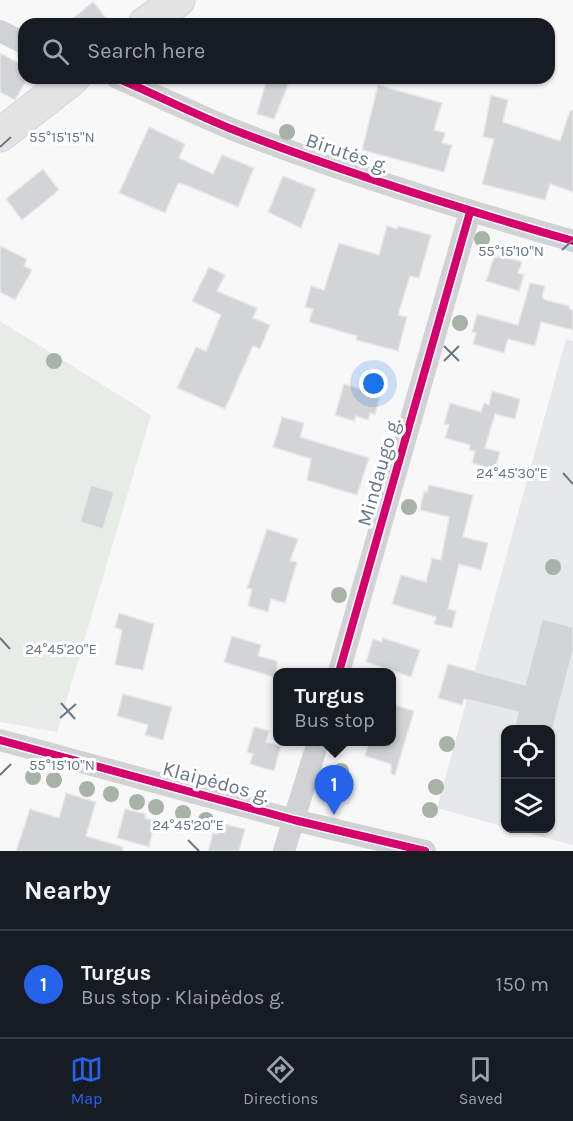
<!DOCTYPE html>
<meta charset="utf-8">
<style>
body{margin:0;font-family:Karla,sans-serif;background:#20242c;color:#f1f3f6}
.controls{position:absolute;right:18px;bottom:18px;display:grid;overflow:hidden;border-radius:12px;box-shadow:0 2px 4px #0004}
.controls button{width:54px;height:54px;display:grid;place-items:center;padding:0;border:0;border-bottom:2px solid #363941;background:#171b24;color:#f1f3f6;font:30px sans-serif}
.you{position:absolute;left:374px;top:384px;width:21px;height:21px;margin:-15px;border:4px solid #fff;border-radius:50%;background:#1a73e8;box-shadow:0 0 0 9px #1a73e833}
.badge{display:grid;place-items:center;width:39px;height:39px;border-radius:50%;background:#2563eb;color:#fff;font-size:20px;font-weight:700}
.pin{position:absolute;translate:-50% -50px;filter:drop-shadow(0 2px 3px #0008)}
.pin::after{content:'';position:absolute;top:32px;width:21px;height:18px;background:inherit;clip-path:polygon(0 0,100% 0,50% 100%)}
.popup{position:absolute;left:273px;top:668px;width:123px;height:78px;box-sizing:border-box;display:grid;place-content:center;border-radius:12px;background:#171b24;filter:drop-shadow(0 2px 4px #0005);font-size:20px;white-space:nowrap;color:#9ea1a6}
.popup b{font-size:22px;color:#f1f3f6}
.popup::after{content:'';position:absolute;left:50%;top:100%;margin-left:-12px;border:12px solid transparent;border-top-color:#171b24}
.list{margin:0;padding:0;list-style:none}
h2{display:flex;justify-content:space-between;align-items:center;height:78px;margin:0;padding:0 24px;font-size:26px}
h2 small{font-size:20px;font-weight:400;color:#9ea1a6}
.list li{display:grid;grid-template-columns:39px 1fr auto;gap:18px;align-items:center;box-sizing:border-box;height:108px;padding:0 24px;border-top:2px solid #363941}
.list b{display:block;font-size:22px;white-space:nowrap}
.list p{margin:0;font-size:20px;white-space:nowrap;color:#9ea1a6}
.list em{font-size:20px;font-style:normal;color:#9ea1a6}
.icon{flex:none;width:33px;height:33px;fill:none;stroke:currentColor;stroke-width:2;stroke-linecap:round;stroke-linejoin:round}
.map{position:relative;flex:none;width:573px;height:851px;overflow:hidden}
.search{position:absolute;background:#171b24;box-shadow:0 2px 4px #0004;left:18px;right:18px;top:18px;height:66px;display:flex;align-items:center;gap:15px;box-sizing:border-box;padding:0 21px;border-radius:18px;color:#9ea1a6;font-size:22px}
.sheet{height:186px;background:#171b24}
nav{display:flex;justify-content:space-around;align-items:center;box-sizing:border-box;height:84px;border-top:2px solid #363941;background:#171b24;font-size:16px;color:#9ea1a6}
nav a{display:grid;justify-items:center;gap:3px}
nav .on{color:#2563eb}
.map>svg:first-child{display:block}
</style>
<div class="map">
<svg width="573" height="851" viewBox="0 0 573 851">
<rect width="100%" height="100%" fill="#f8f8f8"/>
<path fill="#e7e8e9" d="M566,339L573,341V845L512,829L550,828V730H506L505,827L437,808Z"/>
<path fill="#e8ece6" d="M0,321L151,415L57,732L0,722Z"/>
<g fill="#d3d4d5" stroke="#e8e8e8" stroke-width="1.5">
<path d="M93,2L111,24H66Z"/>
<path d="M0,53L24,66L20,77L26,81L15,100L0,92Z"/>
<path d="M267,78H291L274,119L257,114Z"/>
<path d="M378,85L442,103L434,130L445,133L442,143L452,145L444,172L362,150Z"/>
<path d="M491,95L508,100L503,122L560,141L570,111H573V192L550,184L545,200L482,184L494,139L483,137Z"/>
<path d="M149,127L185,144L179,158L213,174L222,155L254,168L238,207L183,184L178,183L165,213L119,193Z"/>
<path d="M43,169L59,190L22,220L6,199Z"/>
<path d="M283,176L316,189L301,228L268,212Z"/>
<path d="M387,226L397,229L398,226L431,235L419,278L410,276L398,315L407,317L398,351L356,340L357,336L309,322L313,309L305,307L311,286L324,290L339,243L379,255Z"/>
<path d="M0,246L27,259L24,266L32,270L15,300L0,292Z"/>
<path d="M498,255L522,262L518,273L524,275L519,291L486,281L494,257L497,258Z"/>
<path d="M209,267L225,275L217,291L257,308L253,318L270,325L260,349L253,346L225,409L177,388L196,347L206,351L221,315L192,301Z"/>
<path d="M530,283L545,286L542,297L546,300L569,306V309L573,310V330L541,322L535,346L508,339L504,353L473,344L476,333L472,332L477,314L518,325Z"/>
<path d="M365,383L382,388L375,414L370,413L368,420L356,416L354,421L335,415L344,384L363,390Z"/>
<path d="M492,391L520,399L515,419L495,414L485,448L500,452L495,470L472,463L475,451L469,450L470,445L445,438L449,425L444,424L450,403L481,412L484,403L489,405Z"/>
<path d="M282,417L304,423L300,437L369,458L357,495L307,480L311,459L273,447Z"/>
<path d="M91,485L114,492L103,529L80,522Z"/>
<path d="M429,485L473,495L463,537L488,543L481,570L459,564L448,609L456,611L452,628L434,624L436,617L392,604L401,575L426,582L432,558L441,560L449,517L420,510L424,491L427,492Z"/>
<path d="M267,529L298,539L290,561L297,562L285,603L271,599L268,612L248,606L252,589L247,588Z"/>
<path d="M119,613L154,624L143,670L115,665L122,630L115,627Z"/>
<path d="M542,619L573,627V651L553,729H533L515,725L518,712L464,699L462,705L438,698L448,664L525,685Z"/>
<path d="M232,636L261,645L258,656L277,661V678L224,662Z"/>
<path d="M383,638L420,650L411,677L366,662L373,639L382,642Z"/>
<path d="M123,694L172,707L163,740L145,735L148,725L117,716Z"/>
<path d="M391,704L414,711L395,775L391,774V764L365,756L369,741H391Z"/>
<path d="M254,727L269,731L266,742L281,746L274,771L250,764L253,754L247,752Z"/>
<path d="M66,793L96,802L86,836L123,847V851H16L30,809L59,818Z"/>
<path d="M125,809L146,814L145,818L155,821L149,847L117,838Z"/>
<path d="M220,823L245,829L239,851H208L213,833L217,834Z"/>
</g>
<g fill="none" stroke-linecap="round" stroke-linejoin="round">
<g stroke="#d3d5d7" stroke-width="35">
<g id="secondary">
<path d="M145,24L178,0"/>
<path d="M0,135L73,78"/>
</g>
</g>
<g stroke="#d1d2d3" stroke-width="22">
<path d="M0,31L24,43"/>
<path d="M117,78C156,95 195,114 234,130C345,173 458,208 573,241"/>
<path d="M339,672L470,212"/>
<path d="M0,740L294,820L425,851"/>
<path d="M284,851L318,742"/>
</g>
<use href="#secondary" stroke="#e3e3e4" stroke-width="33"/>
<g stroke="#fff" stroke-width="11">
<g id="cycleway">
<path d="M117,78C156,95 195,114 234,130C345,173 458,208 573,241"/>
<path d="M339,672L470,212"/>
<path d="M0,740L294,820L425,851"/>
</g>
</g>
<use href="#cycleway" stroke="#d6006c" stroke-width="8"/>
</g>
<g fill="#a7b3a6">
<circle cx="287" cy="132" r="8"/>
<circle cx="482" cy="239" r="8"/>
<circle cx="460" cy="323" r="8"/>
<circle cx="54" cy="361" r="8"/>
<circle cx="409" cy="507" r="8"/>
<circle cx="553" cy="567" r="8"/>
<circle cx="339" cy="595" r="8"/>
<circle cx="447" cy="744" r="8"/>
<circle cx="341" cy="771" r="8"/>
<circle cx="33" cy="777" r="8"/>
<circle cx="54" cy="780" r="8"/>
<circle cx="436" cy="787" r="8"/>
<circle cx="87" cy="789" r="8"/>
<circle cx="111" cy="794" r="8"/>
<circle cx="137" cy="802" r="8"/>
<circle cx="156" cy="807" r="8"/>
<circle cx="430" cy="810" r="8"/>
<circle cx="183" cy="813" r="8"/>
<circle cx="206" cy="820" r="8"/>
</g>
<path fill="none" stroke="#67778a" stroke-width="2" d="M0,147L11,137M562,250L573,240M444,346L459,361M444,361L459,346M563,473L573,484M0,638L10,649M61,703L75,719M60,718L76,704M0,775L11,764M188,840L199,851"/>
<g text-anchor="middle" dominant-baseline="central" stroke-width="6" stroke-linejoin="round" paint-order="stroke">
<g font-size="20" fill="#67778a" stroke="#fff">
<text transform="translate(347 153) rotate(19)">Birutės g.</text>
<text transform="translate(379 472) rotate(-74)">Mindaugo g.</text>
<text transform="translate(216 782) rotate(15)">Klaipėdos g.</text>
</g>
</g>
<g font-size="15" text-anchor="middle" fill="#67778a" stroke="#fff" stroke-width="6" stroke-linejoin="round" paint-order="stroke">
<text x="62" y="142">55°15'15"N</text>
<text x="511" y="256">55°15'10"N</text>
<text x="512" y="478">24°45'30"E</text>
<text x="61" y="654">24°45'20"E</text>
<text x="62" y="770">55°15'10"N</text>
<text x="188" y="830">24°45'20"E</text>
</g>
</svg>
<div class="controls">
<button><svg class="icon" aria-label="locate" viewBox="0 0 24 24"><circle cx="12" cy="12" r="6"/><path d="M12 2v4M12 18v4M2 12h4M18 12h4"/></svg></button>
<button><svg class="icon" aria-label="layers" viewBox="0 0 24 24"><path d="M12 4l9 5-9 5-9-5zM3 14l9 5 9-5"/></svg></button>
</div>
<div class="you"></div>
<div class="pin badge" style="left:334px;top:815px">1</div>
<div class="popup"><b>Turgus</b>Bus stop</div>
<div class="search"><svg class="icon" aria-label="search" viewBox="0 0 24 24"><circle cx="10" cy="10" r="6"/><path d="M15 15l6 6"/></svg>Search here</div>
</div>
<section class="sheet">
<h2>Nearby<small></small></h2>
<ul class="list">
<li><span class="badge">1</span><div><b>Turgus</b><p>Bus stop · Klaipėdos g.</p></div><em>150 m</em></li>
</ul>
</section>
<nav>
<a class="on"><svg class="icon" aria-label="map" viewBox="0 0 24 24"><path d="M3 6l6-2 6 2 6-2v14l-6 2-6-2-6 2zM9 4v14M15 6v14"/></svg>Map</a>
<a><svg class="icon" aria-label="directions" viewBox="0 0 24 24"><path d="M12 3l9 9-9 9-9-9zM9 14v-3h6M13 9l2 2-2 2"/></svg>Directions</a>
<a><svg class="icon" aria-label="saved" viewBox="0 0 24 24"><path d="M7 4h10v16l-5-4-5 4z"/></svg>Saved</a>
</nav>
